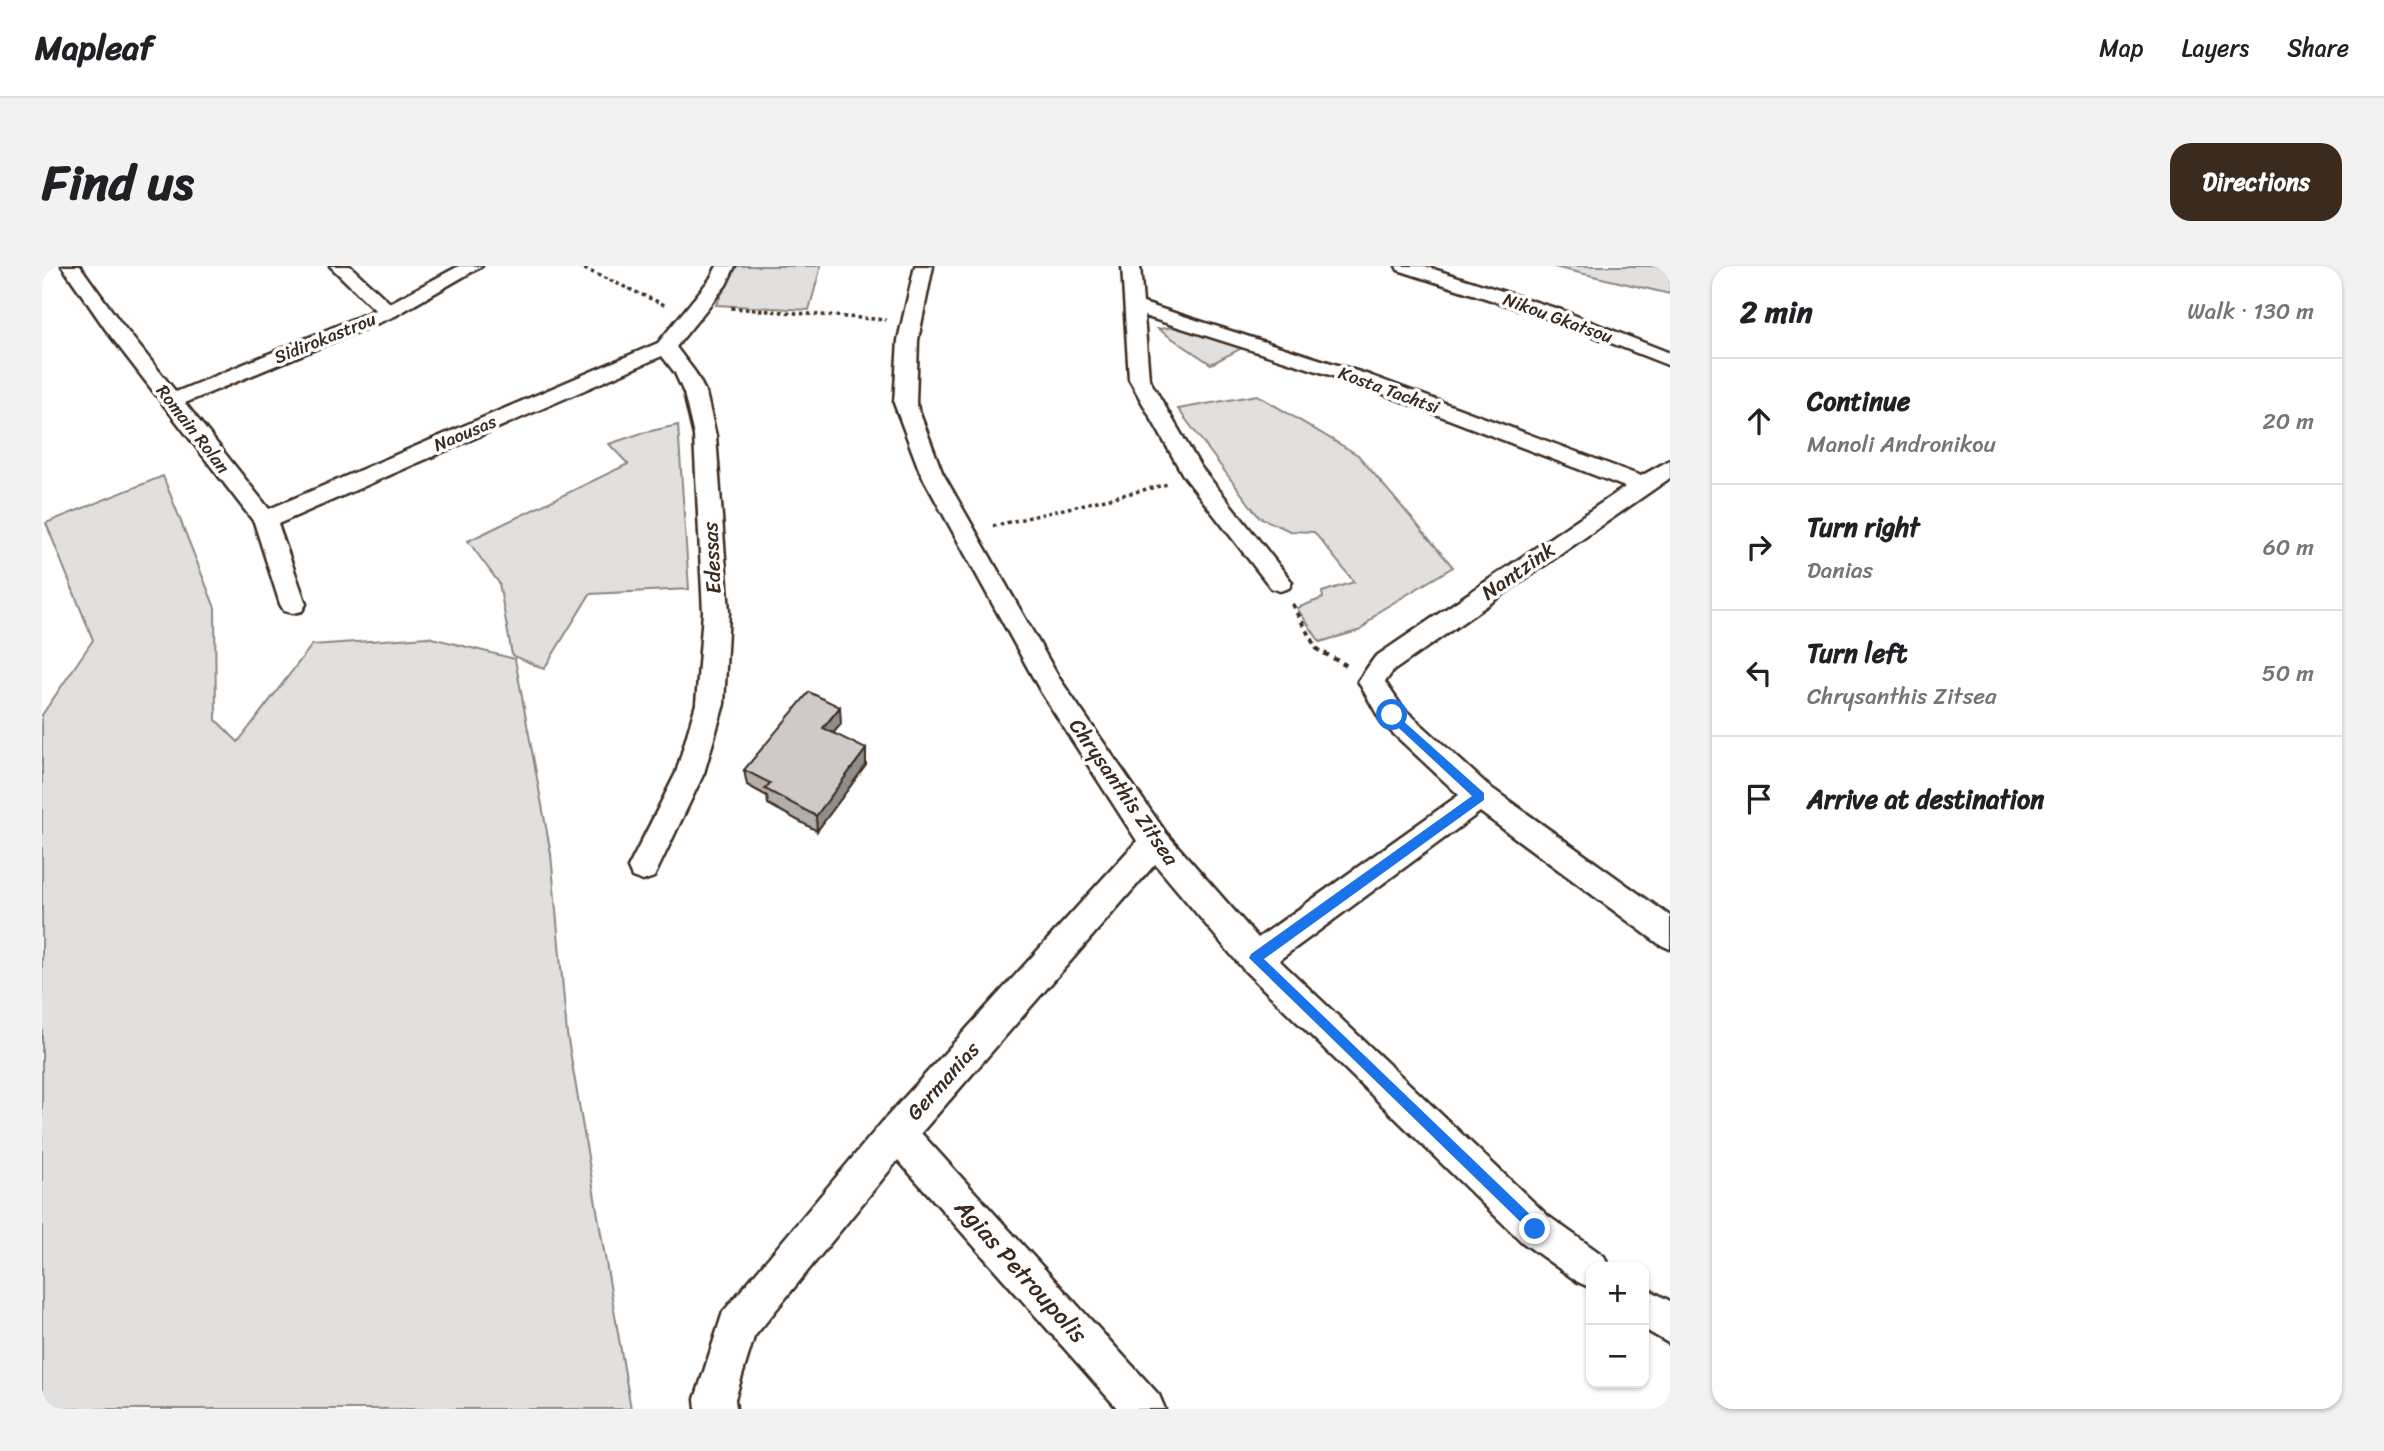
<!DOCTYPE html>
<meta charset="utf-8">
<style>
body{margin:0;font-family:Sriracha,sans-serif;background:#f2f2f2;color:#202124}
.controls{position:absolute;right:21px;bottom:21px;display:grid;overflow:hidden;border-radius:14px;box-shadow:0 2px 5px #0004}
.controls button{width:63px;height:63px;display:grid;place-items:center;padding:0;border:0;border-bottom:2px solid #e0e0e0;background:#fff;color:#202124;font:35px sans-serif}
.stop{position:absolute;width:21px;height:21px;margin:-16px;border:5px solid #1a73e8;border-radius:50%;background:#fff}
.stop.end{background:#1a73e8;border-color:#fff;box-shadow:0 2px 7px #0008}
.list{margin:0;padding:0;list-style:none}
h2{display:flex;justify-content:space-between;align-items:center;height:91px;margin:0;padding:0 28px;font-size:30px}
h2 small{font-size:23px;font-weight:400;color:#757577}
.list li{display:grid;grid-template-columns:46px 1fr auto;gap:21px;align-items:center;box-sizing:border-box;height:126px;padding:0 28px;border-top:2px solid #e0e0e0}
.list b{display:block;font-size:26px;white-space:nowrap}
.list p{margin:0;font-size:23px;white-space:nowrap;color:#757577}
.list em{font-size:23px;font-style:normal;color:#757577}
.icon{flex:none;width:38px;height:38px;fill:none;stroke:currentColor;stroke-width:2;stroke-linecap:round;stroke-linejoin:round}
.map{position:relative;flex:none;width:1628px;height:1143px;overflow:hidden;border-radius:21px}
header{display:flex;align-items:center;gap:42px;box-sizing:border-box;height:98px;padding:0 35px;background:#fff;border-bottom:2px solid #e0e0e0}
header strong{font-size:33px}
nav{display:flex;gap:38px;margin-inline-start:auto;font-size:24px}
.intro{display:flex;align-items:center;justify-content:space-between;box-sizing:border-box;height:168px;padding:0 42px}
h1{margin:0;font-size:49px}
.button{padding:18px 32px;border-radius:21px;background:#3b2a1e;color:#fff;font-size:24px;font-weight:700}
main{display:flex;gap:42px;padding:0 42px}
aside{flex:1;background:#fff;border-radius:21px;box-shadow:0 2px 5px #0004}
.map>svg:first-child{display:block}
</style>
<header>
<strong>Mapleaf</strong>
<nav><a>Map</a><a>Layers</a><a>Share</a></nav>
</header>
<div class="intro"><h1>Find us</h1><a class="button">Directions</a></div>
<main>
<div class="map">
<svg width="1628" height="1143" viewBox="0 0 1628 1143">
<rect width="100%" height="100%" fill="#fff"/>
<filter id="ink" filterUnits="userSpaceOnUse"><feTurbulence type="fractalNoise" baseFrequency=".0143" numOctaves="2"/><feDisplacementMap in="SourceGraphic" scale="14" xChannelSelector="R" yChannelSelector="G"/><feConvolveMatrix kernelMatrix="1 2 1 2 8 2 1 2 1" color-interpolation-filters="sRGB"/></filter>
<g filter="url(#ink)">
<g fill="#e2e0de" stroke="#8e857e" stroke-width="2">
<path d="M693,0H779L767,44L674,39Z"/>
<path d="M1508,0H1628V28Z"/>
<path d="M1135,61L1200,82L1169,98L1116,63Z"/>
<path d="M1215,129L1316,189L1411,301L1336,346L1319,364L1278,376L1255,342L1281,332L1280,326L1312,316L1272,266L1248,265L1217,251L1136,143Z"/>
<path d="M636,159L647,323L548,328L502,403L470,389L457,317L426,275L586,198L567,178L600,167Z"/>
<path d="M121,210L173,342L174,454L196,476L270,379L386,371L473,393L509,588L525,768L589,1143H0V449L51,374L4,257Z"/>
</g>
<g fill="none" stroke-linecap="round" stroke-linejoin="round">
<g stroke="#3b2a1e" stroke-width="5">
<g id="street">
<path d="M20,0H38L78,56L134,126L333,44L288,0H308L348,37L417,0H440L353,50L143,137L227,243L616,77L668,13L675,0H693L684,19L634,81L653,106L664,127L674,170L687,346L682,438L662,507L612,611L601,615L590,611L586,602L634,507L654,438L661,346L652,170L642,127L633,107L620,90L236,258L264,338L260,345L251,347L242,345L238,338L212,256L64,64Z"/>
<path d="M873,0H891L876,74L874,137L900,206L1017,412L1124,567L1216,672L1417,529L1340,457L1316,415L1333,391L1583,221L1313,117L1102,50L1107,113L1158,200L1250,316L1247,322L1238,325L1229,322L1141,209L1087,113L1080,0H1098L1101,37L1327,109L1599,210L1628,194V212L1351,405L1343,416L1360,441L1448,521L1628,650V683L1617,678L1438,546L1237,694L1506,950L1562,990L1567,1001H1549V1022L1536,1016L1480,976L1202,704L1113,598L879,867L1117,1129L1123,1143H1076L856,894L712,1071L693,1133L694,1143H654L653,1133L681,1046L842,854L1095,575L999,426L878,206L852,137L856,74Z"/>
<path d="M1354,0H1382L1519,44L1628,87V100L1505,52L1356,4Z"/>
<path d="M1602,1021L1628,1035V1078L1602,1063Z"/>
</g>
</g>
<g stroke="#3b2a1e" stroke-width="3.5" stroke-dasharray="3.5 3.5" stroke-linecap="butt">
<path d="M536,0L625,40"/>
<path d="M689,42L844,54"/>
<path d="M951,260L1126,218"/>
</g>
<path stroke="#3b2a1e" stroke-width="4.5" stroke-dasharray="5 5" stroke-linecap="butt" d="M1250,338L1275,383L1305,400"/>
<use href="#street" fill="#fff" fill-rule="evenodd"/>
</g>
<path fill="#b2aeab" stroke="#3b2a1e" stroke-width="2" d="M799,458L791,467L824,499L775,565L726,538L725,530L705,519L702,504Z"/>
<g fill="#918d8b" stroke="#3b2a1e" stroke-width="2">
<path d="M798,441L799,458L782,478L781,462Z"/>
<path d="M824,483V499L775,565L774,550Z"/>
</g>
<path fill="#cfcac7" stroke="#3b2a1e" stroke-width="2" d="M767,426L798,441L781,462L824,483L774,550L723,523L728,517L702,504Z"/>
</g>
<path fill="#1a73e8" d="M1350,445L1442,527V534L1222,693L1498,958V968L1493,970L1207,692L1209,688L1430,530L1346,452L1345,449Z"/>
<g text-anchor="middle" dominant-baseline="central" stroke-width="7" stroke-linejoin="round" paint-order="stroke">
<g font-size="18" fill="#3b2a1e" stroke="#fff">
<text transform="translate(1516 52) rotate(20)">Nikou Gkatsou</text>
<text transform="translate(283 72) rotate(-22)">Sidirokastrou</text>
<text transform="translate(1347 124) rotate(20)">Kosta Tachtsi</text>
<text transform="translate(151 163) rotate(52)">Romain Rolan</text>
<text transform="translate(423 167) rotate(-23)">Naousas</text>
</g>
<g font-size="21" fill="#3b2a1e" stroke="#fff">
<text transform="translate(670 292) rotate(-93)">Edessas</text>
<text transform="translate(1476 305) rotate(-35)">Nantzink</text>
<text transform="translate(1082 526) rotate(55)">Chrysanthis Zitsea</text>
<text transform="translate(901 815) rotate(-48)">Germanias</text>
</g>
<g font-size="24" fill="#3b2a1e" stroke="#fff">
<text transform="translate(979 1005) rotate(48)">Agias Petroupolis</text>
</g>
</g>
</svg>
<div class="controls">
<button>+</button>
<button>−</button>
</div>
<div class="stop" style="left:1350px;top:449px"></div>
<div class="stop end" style="left:1493px;top:963px"></div>
</div>
<aside>
<h2>2 min<small>Walk · 130 m</small></h2>
<ul class="list">
<li><svg class="icon" aria-label="ahead" viewBox="0 0 24 24"><path d="M12 20V5M6 11l6-6 6 6"/></svg><div><b>Continue</b><p>Manoli Andronikou</p></div><em>20 m</em></li>
<li><svg class="icon" aria-label="right" viewBox="0 0 24 24"><path d="M7 20v-9h11M14 6l5 5-5 5"/></svg><div><b>Turn right</b><p>Danias</p></div><em>60 m</em></li>
<li><svg class="icon" aria-label="left" viewBox="0 0 24 24"><path d="M17 20v-9H6M10 6l-5 5 5 5"/></svg><div><b>Turn left</b><p>Chrysanthis Zitsea</p></div><em>50 m</em></li>
<li><svg class="icon" aria-label="arrive" viewBox="0 0 24 24"><path d="M6 21V4h12l-3 4 3 4H6"/></svg><div><b>Arrive at destination</b></div></li>
</ul>
</aside>
</main>
